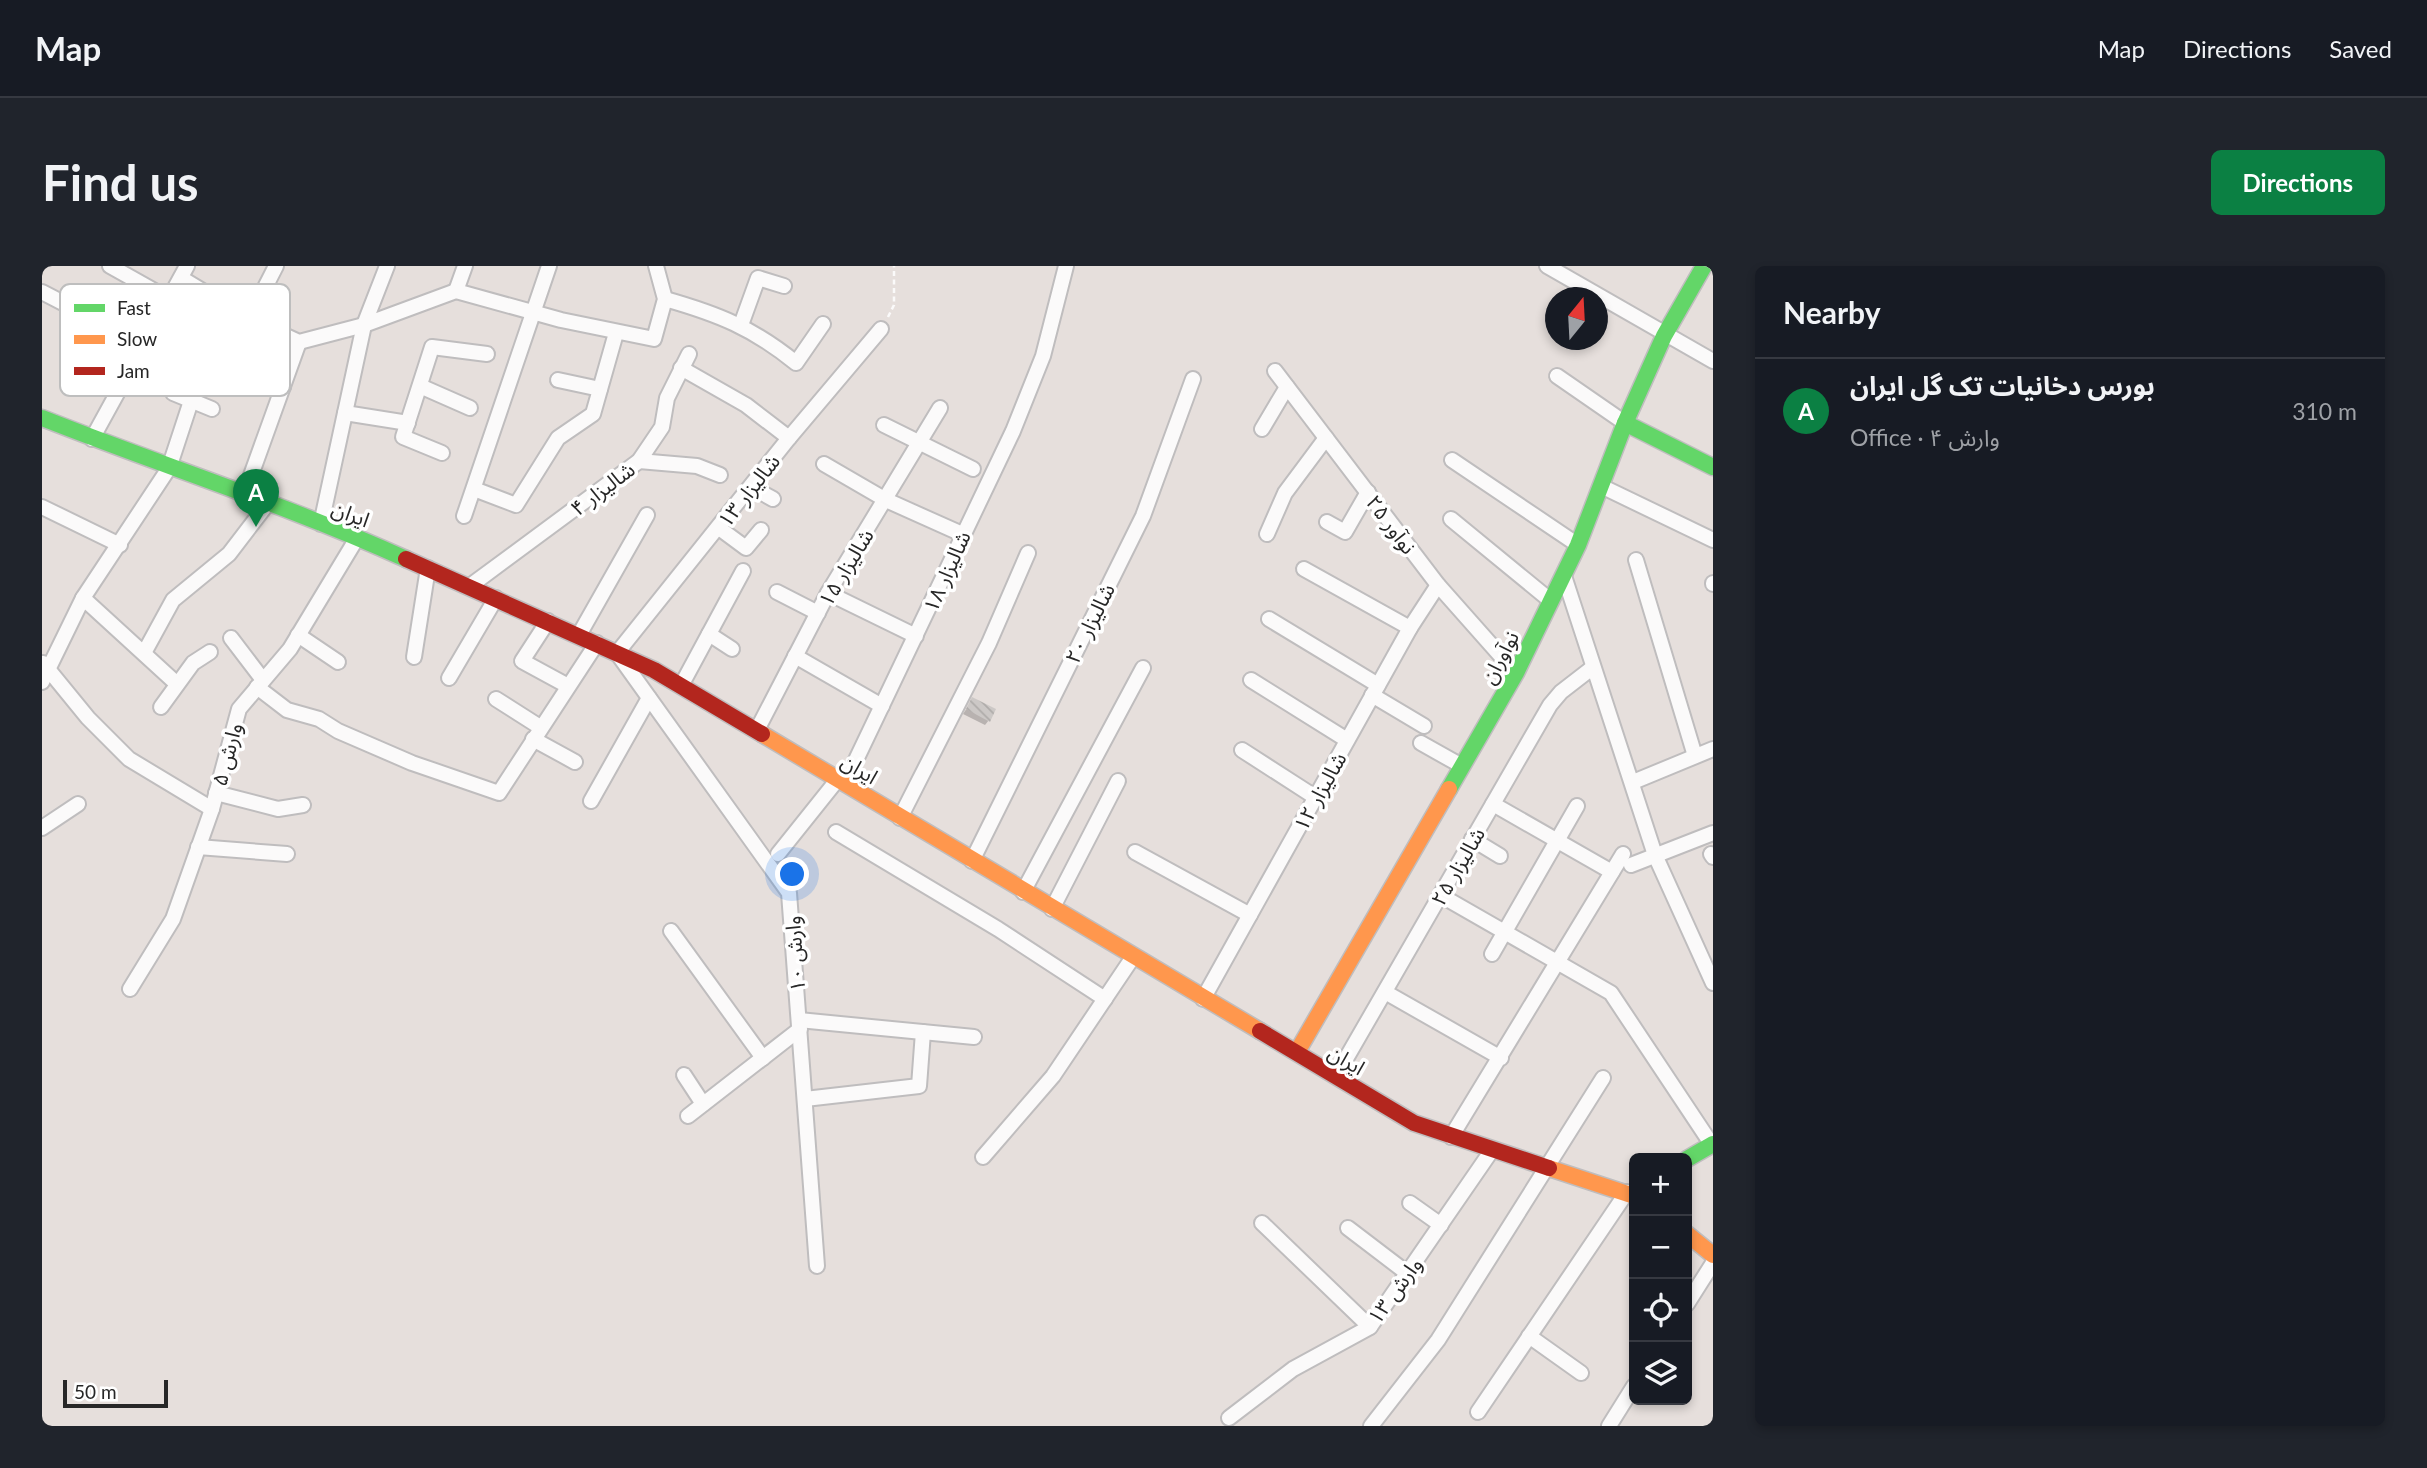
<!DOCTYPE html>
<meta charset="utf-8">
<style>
body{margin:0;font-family:Lato,"Noto Sans Arabic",sans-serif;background:#20242c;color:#f1f3f6}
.controls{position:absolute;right:21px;bottom:21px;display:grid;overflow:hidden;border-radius:10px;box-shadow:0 4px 10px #0003}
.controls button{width:63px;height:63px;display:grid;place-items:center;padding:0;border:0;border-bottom:2px solid #363941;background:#171b24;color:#f1f3f6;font:35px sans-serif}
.compass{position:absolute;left:1503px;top:21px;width:63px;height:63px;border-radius:50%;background:#171b24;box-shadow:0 4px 10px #0003;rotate:18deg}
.scale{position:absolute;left:21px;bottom:18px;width:105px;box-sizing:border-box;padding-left:7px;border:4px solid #272727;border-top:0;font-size:19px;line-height:24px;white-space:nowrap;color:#272727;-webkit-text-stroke:5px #fff;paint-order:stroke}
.you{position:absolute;left:751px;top:609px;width:24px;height:24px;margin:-18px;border:5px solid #fff;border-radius:50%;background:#1a73e8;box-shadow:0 0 0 10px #1a73e833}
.badge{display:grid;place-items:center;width:46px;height:46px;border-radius:50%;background:#0b8043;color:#fff;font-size:23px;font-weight:700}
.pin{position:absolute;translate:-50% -58px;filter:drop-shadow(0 2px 4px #0008)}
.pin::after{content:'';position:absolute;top:37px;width:24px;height:21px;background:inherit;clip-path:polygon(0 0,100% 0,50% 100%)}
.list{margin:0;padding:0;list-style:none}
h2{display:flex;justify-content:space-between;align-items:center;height:91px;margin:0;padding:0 28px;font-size:30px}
h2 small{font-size:23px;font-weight:400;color:#9ea1a6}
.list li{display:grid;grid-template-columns:46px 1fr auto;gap:21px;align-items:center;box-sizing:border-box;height:98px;padding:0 28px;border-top:2px solid #363941}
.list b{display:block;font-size:26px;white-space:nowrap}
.list p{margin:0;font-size:23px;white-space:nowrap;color:#9ea1a6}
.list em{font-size:23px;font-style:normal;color:#9ea1a6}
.icon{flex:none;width:38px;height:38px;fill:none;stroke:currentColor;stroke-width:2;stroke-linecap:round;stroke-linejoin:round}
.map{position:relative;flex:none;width:1671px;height:1160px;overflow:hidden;border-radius:10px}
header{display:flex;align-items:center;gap:42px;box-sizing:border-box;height:98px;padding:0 35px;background:#171b24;border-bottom:2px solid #363941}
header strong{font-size:33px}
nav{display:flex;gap:38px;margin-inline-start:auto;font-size:24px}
.intro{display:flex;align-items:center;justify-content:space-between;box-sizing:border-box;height:168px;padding:0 42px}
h1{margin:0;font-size:49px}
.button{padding:18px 32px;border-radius:10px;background:#0b8043;color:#fff;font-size:24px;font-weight:700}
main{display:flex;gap:42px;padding:0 42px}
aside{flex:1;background:#171b24;border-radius:10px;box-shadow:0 4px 10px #0003}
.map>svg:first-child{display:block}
</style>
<header>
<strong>Map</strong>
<nav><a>Map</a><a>Directions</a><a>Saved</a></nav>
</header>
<div class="intro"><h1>Find us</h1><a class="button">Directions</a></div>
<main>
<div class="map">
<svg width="1671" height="1160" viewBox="0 0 1671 1160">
<defs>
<pattern id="building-back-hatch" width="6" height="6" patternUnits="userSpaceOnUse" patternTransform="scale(1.75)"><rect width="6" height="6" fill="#ccc8c6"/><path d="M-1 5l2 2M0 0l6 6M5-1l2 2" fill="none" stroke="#afacaa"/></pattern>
</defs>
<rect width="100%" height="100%" fill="#e6dfdc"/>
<path fill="#0003" d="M931,433L947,454L943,459L921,448Z"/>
<path fill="url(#building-back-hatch)" d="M930,431L954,443L948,456L924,443Z"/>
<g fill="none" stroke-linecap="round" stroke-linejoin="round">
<g stroke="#bfbdbe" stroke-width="18">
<g id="street">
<path d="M68,0L127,33"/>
<path d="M1505,0L1671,95"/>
<path d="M139,12L207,53L257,76L322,59L414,25L519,54L612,73L623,33L614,0"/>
<path d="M414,25L423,0"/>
<path d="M0,26L102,79"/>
<path d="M623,33C676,48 711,62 754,97L781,58"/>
<path d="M207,53L234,0"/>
<path d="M699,59L716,12L742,20"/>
<path d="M148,84L241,121"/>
<path d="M639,102L704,139L747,172"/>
<path d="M1233,105L1396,319L1474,407"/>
<path d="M1515,110L1583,157"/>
<path d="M516,114L558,123"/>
<path d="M378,120L428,142"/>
<path d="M131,127L170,143"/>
<path d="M303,147L366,157"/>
<path d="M842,159L931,203"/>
<path d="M1220,163L1245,121"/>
<path d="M50,173L145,0"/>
<path d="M400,187L361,171L390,81L445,88"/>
<path d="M1410,194L1536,279"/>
<path d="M597,195L655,200L678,209"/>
<path d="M782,198L844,234L920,268"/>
<path d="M1559,220L1671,274"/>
<path d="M709,221L731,233"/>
<path d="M432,223L474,239L516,172L551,148L574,67"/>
<path d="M203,226L257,76"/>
<path d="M0,241L78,279"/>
<path d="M422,250L507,0"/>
<path d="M1409,253L1509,335"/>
<path d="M1285,256L1303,266L1326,226"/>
<path d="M279,258L322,59L345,0"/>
<path d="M677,262L704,282L719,264"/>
<path d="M1225,268L1243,227L1284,172"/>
<path d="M1594,294L1653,490"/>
<path d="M1262,303L1368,362"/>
<path d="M1522,310L1613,589L1671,717"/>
<path d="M1671,317V318"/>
<path d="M428,320L597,195L620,161L625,132L647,88"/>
<path d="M735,326L776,347"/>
<path d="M786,327L874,370"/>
<path d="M41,332L135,418"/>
<path d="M1227,353L1336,419"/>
<path d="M506,355L480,395L526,420"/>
<path d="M667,368L690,383"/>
<path d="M256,369L296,396"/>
<path d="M537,369L605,249"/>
<path d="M189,372L221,414"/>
<path d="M102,387L131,334L187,288L226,237"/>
<path d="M753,390L840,440"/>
<path d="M372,391L386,302"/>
<path d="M1,397L46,452L87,493L170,543"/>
<path d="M407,412L454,332"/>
<path d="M1209,414L1305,474"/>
<path d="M0,416L41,332L127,202L149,135"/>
<path d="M640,418L701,305"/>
<path d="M215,421L245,444L277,453L296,465L370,497L457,527L555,377"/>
<path d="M1330,429L1382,460"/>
<path d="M454,433L498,461"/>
<path d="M119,441L151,397L168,386"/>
<path d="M715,464L786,327L898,142"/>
<path d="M491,473L533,496"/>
<path d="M1379,477L1420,500"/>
<path d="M1200,484L1273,531"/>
<path d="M1591,516L1671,483"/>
<path d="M803,517L971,165L1001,90L1024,0"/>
<path d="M174,527L236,543L261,539"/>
<path d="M549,535L607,432"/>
<path d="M1451,538L1570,606"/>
<path d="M858,552L947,377L986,287"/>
<path d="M0,562L36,538"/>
<path d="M794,566L956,663L1063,733"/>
<path d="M1430,573L1458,590"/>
<path d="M156,581L245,588"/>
<path d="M1093,586L1208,649"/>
<path d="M736,588L796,513"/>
<path d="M1669,588L1671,591"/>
<path d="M930,595L1101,250L1151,113"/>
<path d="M1589,599L1671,567"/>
<path d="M981,626L1101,402"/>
<path d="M1398,629L1569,727L1670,879"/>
<path d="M1010,643L1076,515"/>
<path d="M629,665L721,792"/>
<path d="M1450,688L1535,540"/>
<path d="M88,723L131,653L170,543L197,443L248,383L315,272"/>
<path d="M1343,726L1459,792"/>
<path d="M1161,733L1368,362L1396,319"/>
<path d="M757,754L932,771"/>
<path d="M642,809L661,838"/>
<path d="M1294,810L1508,439L1519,426L1550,402"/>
<path d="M763,833L877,820L881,766"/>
<path d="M646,850L758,763"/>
<path d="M1409,871L1581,588"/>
<path d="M941,891L1011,810L1091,691"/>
<path d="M1368,937L1399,959"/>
<path d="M1220,957L1328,1061"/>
<path d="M1306,962L1365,1007"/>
<path d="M775,1000L747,627L575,387L747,172L839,63"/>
<path d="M1645,1038L1671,997"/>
<path d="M1487,1070L1539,1107"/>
<path d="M1436,1146L1585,926"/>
<path d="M1187,1152L1251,1103L1328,1061L1450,884"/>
<path d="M1329,1160L1396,1074L1561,812"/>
<path d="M1567,1160L1592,1120"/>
</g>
</g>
<g stroke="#bfbdbe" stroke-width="19">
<g id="fast">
<path d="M0,152C121,200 245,239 364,293"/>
<path d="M1583,157L1671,201"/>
<path d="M1407,523L1474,407L1536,279L1583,157L1622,70L1662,0"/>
<path d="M1645,893L1671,878"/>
</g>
</g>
<g stroke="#bfbdbe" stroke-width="19">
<g id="slow">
<path d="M720,468L1218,765"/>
<path d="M1255,786L1407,523"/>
<path d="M1507,902L1592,930"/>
<path d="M1645,968L1671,989"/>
</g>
</g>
<g stroke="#bfbdbe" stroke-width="19">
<g id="jam">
<path d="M364,293L612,404L720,468"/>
<path d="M1218,765L1372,857L1507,902"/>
</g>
</g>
<path stroke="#fbfafa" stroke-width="2.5" stroke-dasharray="5 3.5" stroke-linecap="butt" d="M846,51L852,39V0"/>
<use href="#street" stroke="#fbfafa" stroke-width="14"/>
<use href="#fast" stroke="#63d668" stroke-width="16"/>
<use href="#slow" stroke="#ff974d" stroke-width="16"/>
<use href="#jam" stroke="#b3261e" stroke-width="16"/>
</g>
<g text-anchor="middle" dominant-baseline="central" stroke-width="7" stroke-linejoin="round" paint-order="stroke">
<g font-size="21" fill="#272727" stroke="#fff">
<text transform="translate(560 222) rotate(-37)">شالیزار ۴</text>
<text transform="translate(706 224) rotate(-52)">شالیزار ۱۳</text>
<text transform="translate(309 247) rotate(21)">ایران</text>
<text transform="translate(1350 258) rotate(53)">نوآور ۲۵</text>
<text transform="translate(803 301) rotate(-59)">شالیزار ۱۵</text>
<text transform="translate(904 305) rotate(-66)">شالیزار ۱۸</text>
<text transform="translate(1047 357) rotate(-64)">شالیزار ۲۰</text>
<text transform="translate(1457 391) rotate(-62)">نوآوران</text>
<text transform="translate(184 488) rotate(-75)">وارش ۵</text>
<text transform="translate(818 502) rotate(31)">ایران</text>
<text transform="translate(1277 525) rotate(-61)">شالیزار ۱۲</text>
<text transform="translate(1415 600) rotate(-60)">شالیزار ۲۵</text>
<text transform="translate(752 688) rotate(-94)">وارش ۱۰</text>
<text transform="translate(1305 793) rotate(31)">ایران</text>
<text transform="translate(1352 1024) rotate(-54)">وارش ۱۳</text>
</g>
</g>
<rect x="18" y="18" width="230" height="112" rx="10" fill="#fff" stroke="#bebebe" stroke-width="2"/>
<rect x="32" y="38" width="31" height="8" fill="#63d668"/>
<rect x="32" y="69" width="31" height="9" fill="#ff974d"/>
<rect x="32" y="101" width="31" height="8" fill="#b3261e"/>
<g font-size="19" fill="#272727">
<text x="75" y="49">Fast</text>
<text x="75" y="80">Slow</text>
<text x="75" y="112">Jam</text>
</g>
</svg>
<div class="controls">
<button>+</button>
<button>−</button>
<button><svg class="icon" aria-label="locate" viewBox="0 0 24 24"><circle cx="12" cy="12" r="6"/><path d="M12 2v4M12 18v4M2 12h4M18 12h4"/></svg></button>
<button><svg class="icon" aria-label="layers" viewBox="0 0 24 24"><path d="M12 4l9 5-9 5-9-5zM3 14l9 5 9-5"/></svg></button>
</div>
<svg class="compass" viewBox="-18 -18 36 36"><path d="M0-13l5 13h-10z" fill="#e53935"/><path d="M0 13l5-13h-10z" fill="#9ea1a6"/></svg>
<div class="scale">50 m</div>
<div class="you"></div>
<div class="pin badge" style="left:214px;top:261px">A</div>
</div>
<aside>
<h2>Nearby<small></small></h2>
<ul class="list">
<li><span class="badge">A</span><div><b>بورس دخانیات تک گل ایران</b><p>Office · وارش ۴</p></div><em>310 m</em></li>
</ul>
</aside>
</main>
